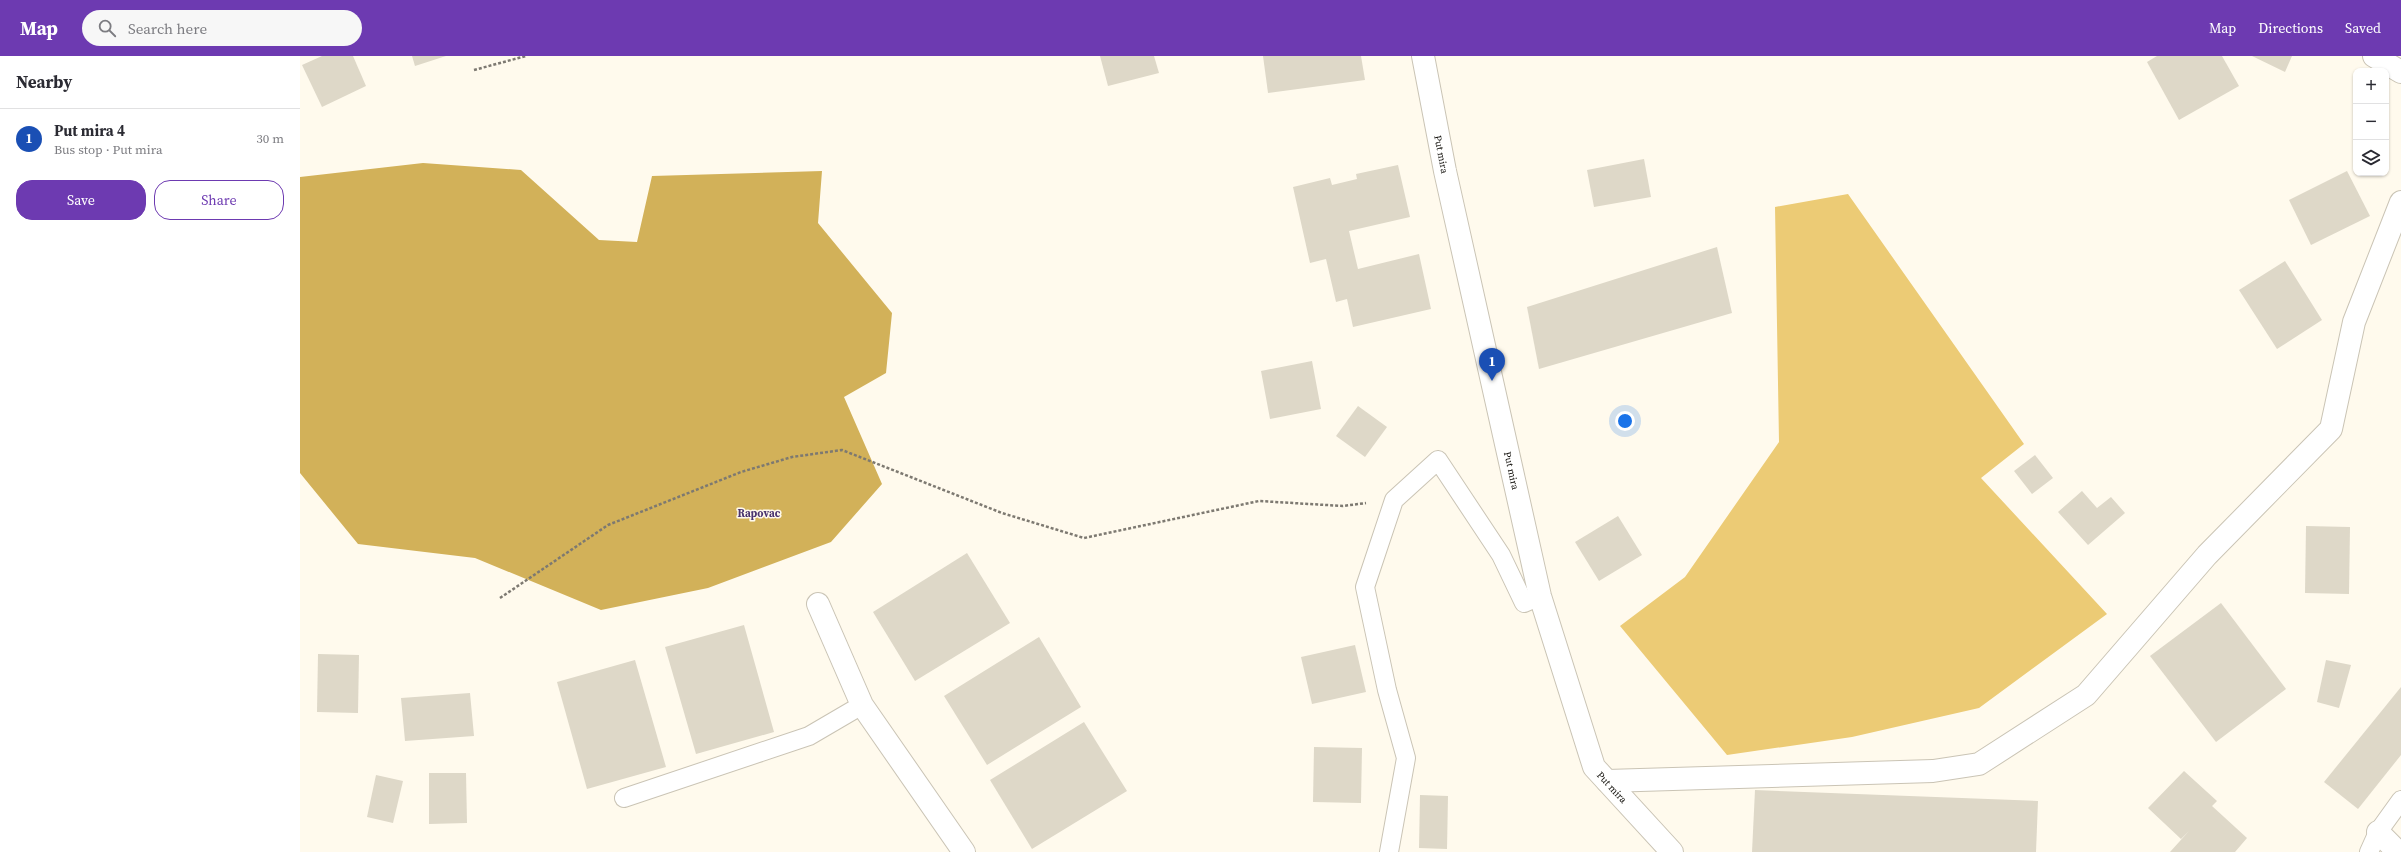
<!DOCTYPE html>
<meta charset="utf-8">
<style>
body{margin:0;font-family:"Source Serif 4",serif;background:#f7f7f7;color:#2b2b33}
.controls{position:absolute;right:12px;top:12px;display:grid;overflow:hidden;border-radius:8px;box-shadow:0 1px 3px #0004}
.controls button{width:36px;height:36px;display:grid;place-items:center;padding:0;border:0;border-bottom:1px solid #e1e1e2;background:#fff;color:#2b2b33;font:20px sans-serif}
.you{position:absolute;left:1325px;top:365px;width:14px;height:14px;margin:-10px;border:3px solid #fff;border-radius:50%;background:#1a73e8;box-shadow:0 0 0 6px #1a73e833}
.badge{display:grid;place-items:center;width:26px;height:26px;border-radius:50%;background:#6d3ab1;color:#fff;font-size:13px;font-weight:700}
.pin{position:absolute;translate:-50% -33px;filter:drop-shadow(0 1px 2px #0008)}
.pin::after{content:'';position:absolute;top:21px;width:14px;height:12px;background:inherit;clip-path:polygon(0 0,100% 0,50% 100%)}
.list{margin:0;padding:0;list-style:none}
h2{display:flex;justify-content:space-between;align-items:center;height:52px;margin:0;padding:0 16px;font-size:17px}
h2 small{font-size:13px;font-weight:400;color:#7c7c81}
.list li{display:grid;grid-template-columns:26px 1fr auto;gap:12px;align-items:center;box-sizing:border-box;height:60px;padding:0 16px;border-top:1px solid #e1e1e2}
.list b{display:block;font-size:15px;white-space:nowrap}
.list p{margin:0;font-size:13px;white-space:nowrap;color:#7c7c81}
.list em{font-size:13px;font-style:normal;color:#7c7c81}
.actions{display:flex;gap:8px;padding:12px 16px}
.actions a{flex:1;padding:9px 0;border:1px solid #6d3ab1;border-radius:16px;text-align:center;font-size:14px;color:#6d3ab1}
.actions .main{background:#6d3ab1;color:#fff}
.icon{flex:none;width:22px;height:22px;fill:none;stroke:currentColor;stroke-width:2;stroke-linecap:round;stroke-linejoin:round}
.map{position:relative;flex:none;width:2101px;height:796px;overflow:hidden}
header{display:flex;align-items:center;gap:24px;box-sizing:border-box;height:56px;padding:0 20px;background:#6d3ab1;color:#fff}
header strong{font-size:19px}
nav{display:flex;gap:22px;margin-inline-start:auto;font-size:14px}
.search{width:280px;height:36px;background:#f7f7f7;display:flex;align-items:center;gap:10px;box-sizing:border-box;padding:0 14px;border-radius:22px;color:#7c7c81;font-size:15px}
main{display:flex}
aside{flex:1;background:#fff}
.map>svg:first-child{display:block}
</style>
<header>
<strong>Map</strong>
<div class="search"><svg class="icon" aria-label="search" viewBox="0 0 24 24"><circle cx="10" cy="10" r="6"/><path d="M15 15l6 6"/></svg>Search here</div>
<nav><a>Map</a><a>Directions</a><a>Saved</a></nav>
</header>
<main>
<aside>
<h2>Nearby<small></small></h2>
<ul class="list">
<li><span class="badge" style="background:#1a4fb4">1</span><div><b>Put mira 4</b><p>Bus stop · Put mira</p></div><em>30 m</em></li>
</ul>
<div class="actions"><a class="main">Save</a><a>Share</a></div>
</aside>
<div class="map">
<svg width="2101" height="796" viewBox="0 0 2101 796">
<rect width="100%" height="100%" fill="#fffaed"/>
<path fill="#eccb75" d="M1548,138L1724,388L1681,422L1807,558L1679,652L1552,681L1427,699L1320,570L1385,521L1479,386L1475,151Z"/>
<path fill="#d2b159" d="M123,107L221,114L299,184L337,186L352,120L522,115L518,167L592,257L586,317L544,341L582,428L531,486L408,532L301,554L175,502L58,488L0,417V121Z"/>
<g fill="#ded8c8">
<path d="M22,0H53L66,30L22,51L2,9Z"/>
<path d="M112,0H146L115,10Z"/>
<path d="M800,0H854L859,17L808,30Z"/>
<path d="M963,0H1061L1065,24L968,37Z"/>
<path d="M1857,0H1922L1939,30L1879,64L1847,6Z"/>
<path d="M1952,0H1992L1985,16Z"/>
<path d="M1344,103L1351,141L1294,151L1287,114Z"/>
<path d="M1098,109L1110,161L1049,175L1058,213L1119,198L1131,253L1053,271L1047,243L1036,246L1026,203L1010,207L993,131L1030,122L1032,129L1057,123L1056,118Z"/>
<path d="M2047,115L2070,160L2011,189L1989,144Z"/>
<path d="M1417,191L1432,257L1239,313L1227,251Z"/>
<path d="M1985,205L2022,264L1977,293L1939,234Z"/>
<path d="M1012,305L1021,353L970,363L961,315Z"/>
<path d="M1058,350L1087,371L1065,401L1036,380Z"/>
<path d="M1735,399L1753,422L1732,438L1714,415Z"/>
<path d="M1782,435L1797,452L1811,441L1825,457L1788,489L1758,456Z"/>
<path d="M1318,460L1342,499L1299,525L1275,486Z"/>
<path d="M2006,470L2050,471L2049,538L2005,537Z"/>
<path d="M667,497L710,567L615,625L573,556Z"/>
<path d="M1921,547L1986,633L1916,686L1850,600Z"/>
<path d="M444,569L474,676L396,698L365,591Z"/>
<path d="M739,581L781,651L687,709L644,640Z"/>
<path d="M1055,589L1066,636L1012,648L1001,601Z"/>
<path d="M18,598L59,599L58,657L17,656Z"/>
<path d="M335,604L366,711L287,733L257,626Z"/>
<path d="M2026,604L2051,609L2039,652L2017,646Z"/>
<path d="M2101,631V699L2058,753L2024,726Z"/>
<path d="M170,637L174,680L105,685L101,642Z"/>
<path d="M784,666L827,735L732,793L690,724Z"/>
<path d="M1014,691L1062,692L1061,747L1013,746Z"/>
<path d="M1884,715L1917,745L1912,750L1947,782L1935,796H1870L1889,775L1881,783L1848,752Z"/>
<path d="M129,717H166L167,767L129,768Z"/>
<path d="M76,719L103,725L93,767L67,761Z"/>
<path d="M1455,734L1738,745L1736,796H1452Z"/>
<path d="M1120,739L1148,740L1147,793L1119,792Z"/>
</g>
<g fill="none" stroke-linecap="round" stroke-linejoin="round">
<g stroke="#cac4b5" stroke-width="20">
<g id="service">
<path d="M324,742L509,680L562,649"/>
<path d="M1089,796L1106,702L1087,634L1065,531L1094,444L1138,404L1201,499L1224,547L1240,540"/>
<path d="M2069,796L2078,776L2101,744"/>
</g>
</g>
<g stroke="#cac4b5" stroke-width="24">
<g id="minor">
<path id="s1" d="M1123,0L1145,115L1240,540L1294,711L1372,796"/>
<path d="M2074,0L2101,16"/>
<path d="M518,548L562,649L664,796"/>
<path d="M1307,725L1633,715L1679,708L1786,639L1907,499L2031,373L2054,266L2101,146"/>
<path d="M2078,776L2098,796"/>
</g>
</g>
<g stroke="#7d7971" stroke-width="2.5" stroke-dasharray="3 2" stroke-linecap="butt">
<path d="M174,14L226,0"/>
<path d="M200,542L308,469L441,416L492,401L542,394L702,457L784,482L959,445L1043,450L1066,447"/>
</g>
<use href="#service" stroke="#fff" stroke-width="18"/>
<use href="#minor" stroke="#fff" stroke-width="22"/>
</g>
<g text-anchor="middle" dominant-baseline="central" stroke-width="3" stroke-linejoin="round" paint-order="stroke">
<g font-size="10" fill="#0e0c07" stroke="#fffaed">
<text stroke="none"><textPath href="#s1" startOffset="100">Put mira</textPath></text>
<text stroke="none"><textPath href="#s1" startOffset="424">Put mira</textPath></text>
<text stroke="none"><textPath href="#s1" startOffset="759">Put mira</textPath></text>
</g>
<g font-size="11" font-weight="bold" fill="#4b3570" stroke="#fffaed">
<text x="459" y="457">Rapovac</text>
</g>
</g>
</svg>
<div class="controls">
<button>+</button>
<button>−</button>
<button><svg class="icon" aria-label="layers" viewBox="0 0 24 24"><path d="M12 4l9 5-9 5-9-5zM3 14l9 5 9-5"/></svg></button>
</div>
<div class="you"></div>
<div class="pin badge" style="left:1192px;top:325px;background:#1a4fb4">1</div>
</div>
</main>
